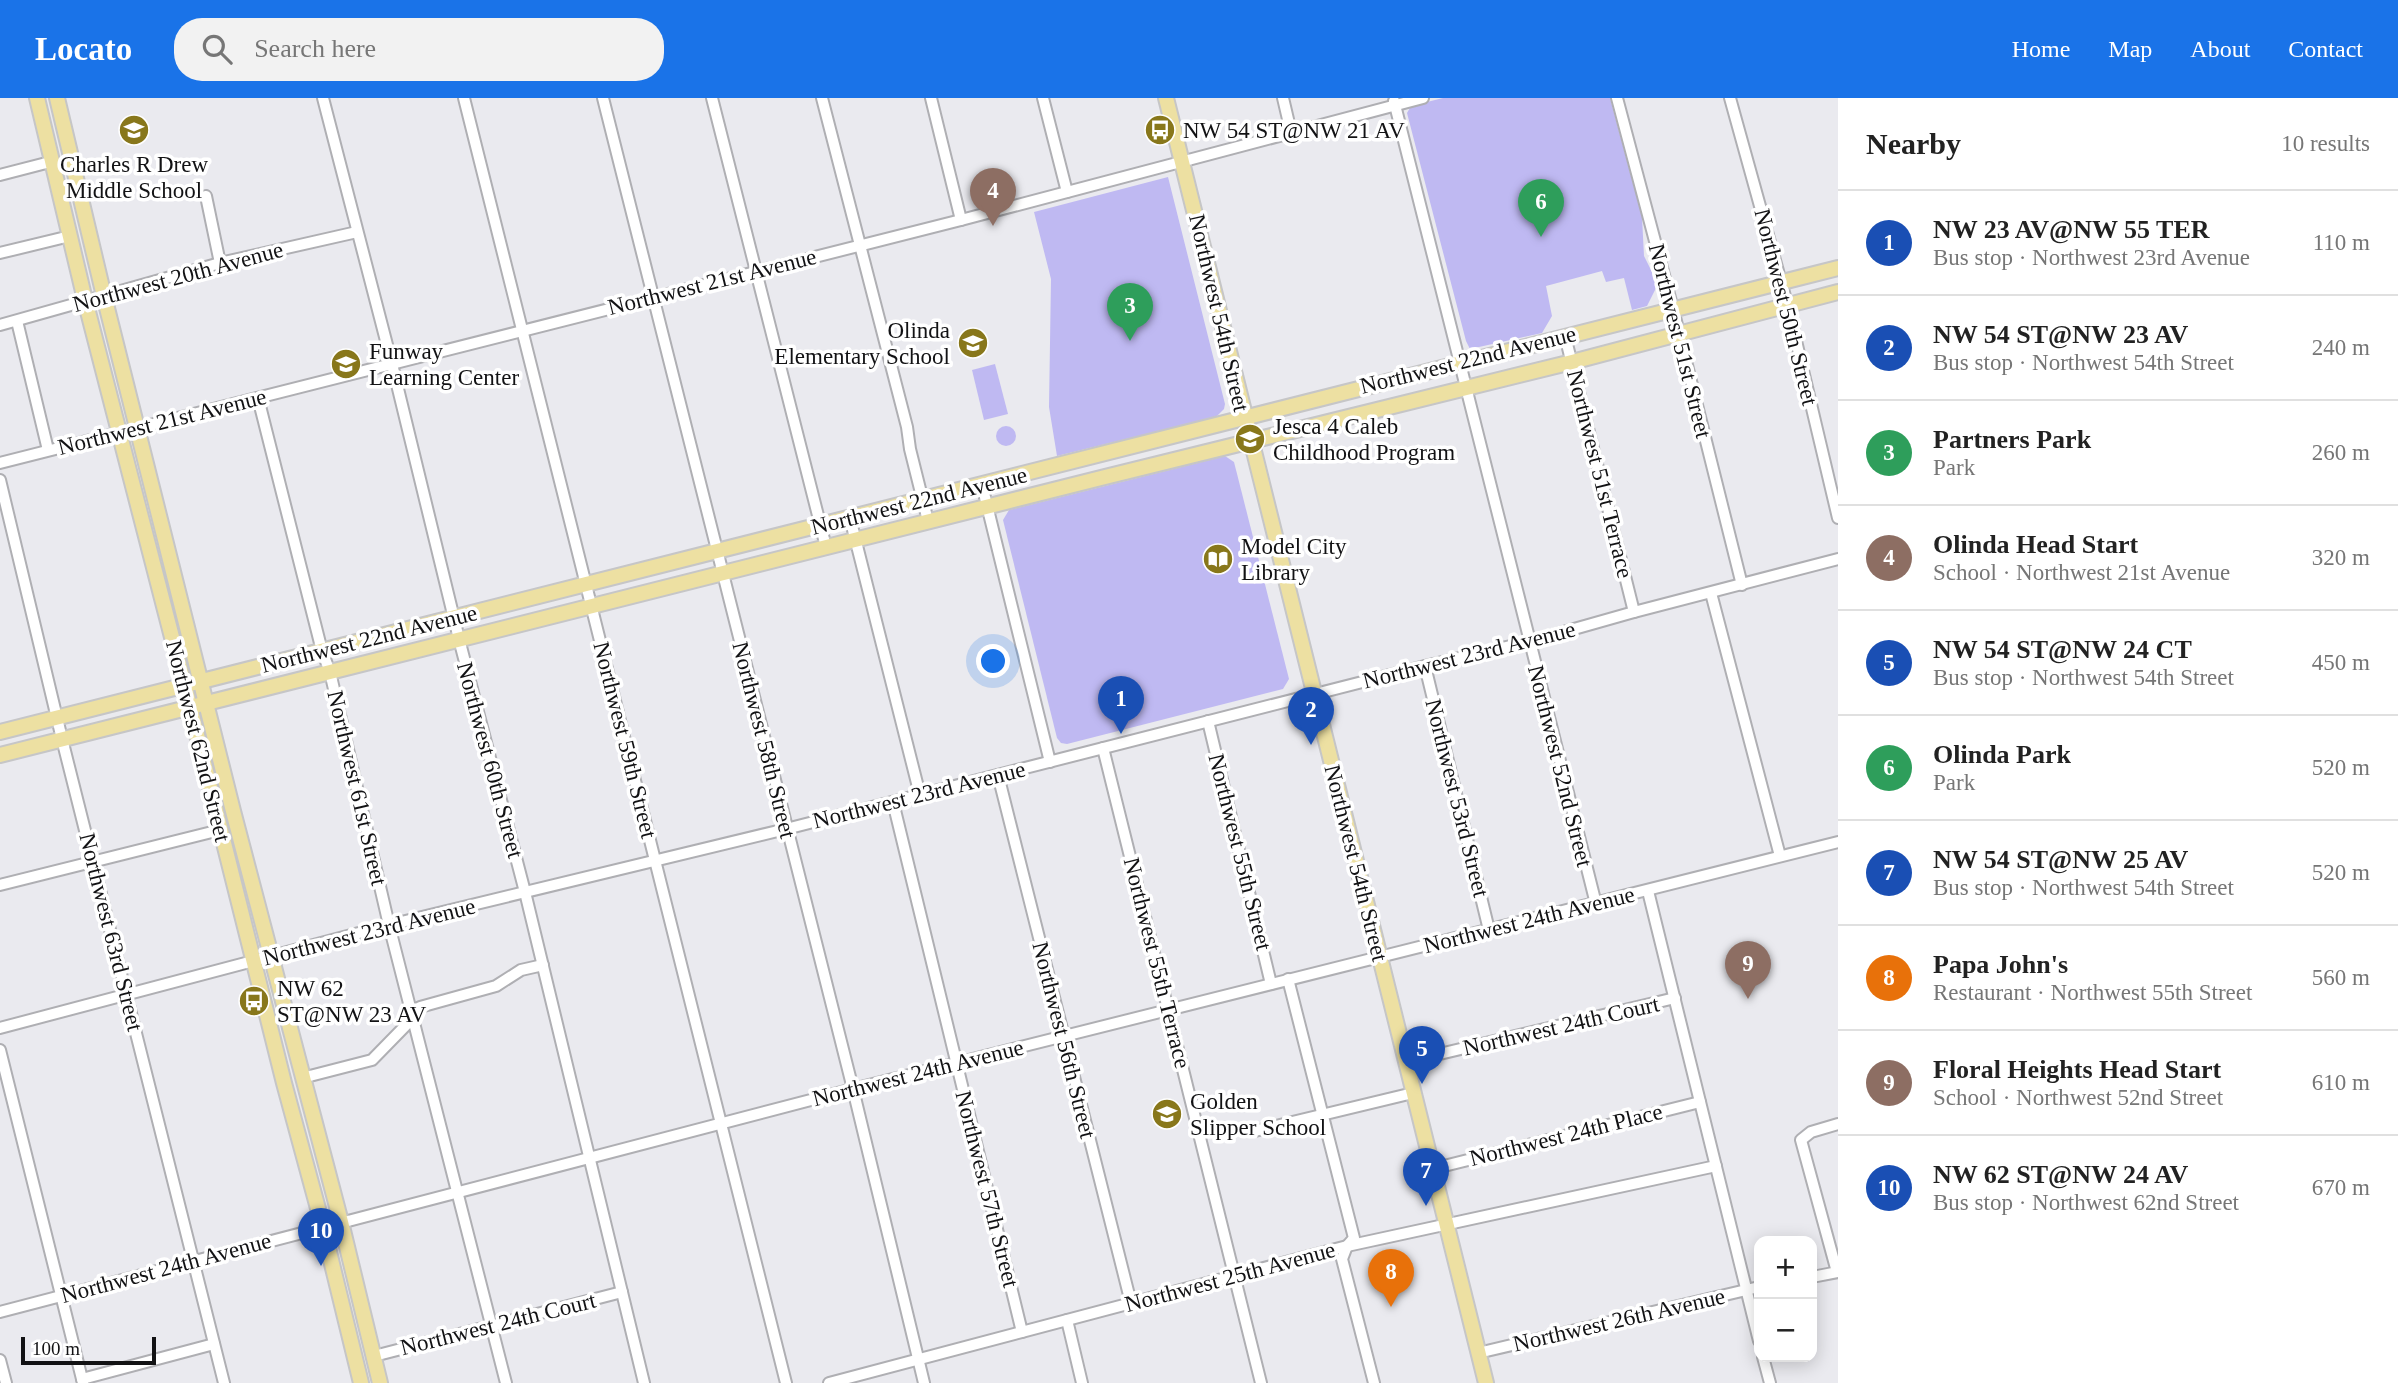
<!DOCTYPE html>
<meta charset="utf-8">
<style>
body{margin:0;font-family:Georgia,serif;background:#f2f2f2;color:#222}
.controls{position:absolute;right:21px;bottom:21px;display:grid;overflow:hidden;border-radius:14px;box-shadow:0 4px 18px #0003}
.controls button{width:63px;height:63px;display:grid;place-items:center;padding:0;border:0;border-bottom:2px solid #e0e0e0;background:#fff;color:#222;font:35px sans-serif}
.scale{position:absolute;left:21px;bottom:18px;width:135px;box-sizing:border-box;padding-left:7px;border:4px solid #121214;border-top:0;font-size:19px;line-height:24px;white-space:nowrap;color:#121214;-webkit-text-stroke:5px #fff;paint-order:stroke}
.you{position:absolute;left:994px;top:564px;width:24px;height:24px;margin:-18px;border:5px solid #fff;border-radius:50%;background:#1a73e8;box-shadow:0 0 0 10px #1a73e833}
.badge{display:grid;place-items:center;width:46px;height:46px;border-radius:50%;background:#1a73e8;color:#fff;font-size:23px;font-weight:700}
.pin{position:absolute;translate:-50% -58px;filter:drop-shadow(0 2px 4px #0008)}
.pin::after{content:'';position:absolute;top:37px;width:24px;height:21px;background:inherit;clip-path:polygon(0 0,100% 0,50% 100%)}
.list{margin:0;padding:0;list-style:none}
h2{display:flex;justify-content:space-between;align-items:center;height:91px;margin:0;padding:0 28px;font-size:30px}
h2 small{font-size:23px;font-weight:400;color:#767676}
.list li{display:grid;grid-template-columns:46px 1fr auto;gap:21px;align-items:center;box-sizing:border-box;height:105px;padding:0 28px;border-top:2px solid #e0e0e0}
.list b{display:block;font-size:26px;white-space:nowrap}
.list p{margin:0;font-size:23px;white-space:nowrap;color:#767676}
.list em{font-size:23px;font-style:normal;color:#767676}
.icon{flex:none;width:38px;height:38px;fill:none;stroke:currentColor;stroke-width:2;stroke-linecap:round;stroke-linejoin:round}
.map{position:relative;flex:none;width:1838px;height:1285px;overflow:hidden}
header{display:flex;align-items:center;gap:42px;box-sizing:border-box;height:98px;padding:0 35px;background:#1a73e8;color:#fff}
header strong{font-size:33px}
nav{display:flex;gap:38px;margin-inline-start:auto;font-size:24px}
.search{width:490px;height:63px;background:#f2f2f2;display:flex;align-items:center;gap:18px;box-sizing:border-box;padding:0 24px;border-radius:28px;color:#767676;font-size:26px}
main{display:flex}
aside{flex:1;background:#fff}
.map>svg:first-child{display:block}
</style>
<header>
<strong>Locato</strong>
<div class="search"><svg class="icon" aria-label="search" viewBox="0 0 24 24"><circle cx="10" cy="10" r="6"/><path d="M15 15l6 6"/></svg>Search here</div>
<nav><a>Home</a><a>Map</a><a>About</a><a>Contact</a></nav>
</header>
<main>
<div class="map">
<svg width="1838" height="1285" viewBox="0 0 1838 1285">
<rect width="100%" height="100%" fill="#eaeaef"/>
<g fill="#bfb9f2">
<path d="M1443,0H1610L1642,119L1644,158L1654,178L1656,190L1647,208L1632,212L1624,180L1606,184L1602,173L1546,188L1552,218L1542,235L1470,251L1466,243L1407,15L1411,8Z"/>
<path d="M1168,79L1225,306L1224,311L1216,319L1057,358L1049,309L1051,181L1034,114Z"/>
<path d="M995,266L1008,316L984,322L972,272Z"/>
<circle cx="1006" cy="338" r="10"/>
<path d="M1225,358L1234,364L1289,581L1283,591L1067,646L1061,645L1057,640L1003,422L1009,412Z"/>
</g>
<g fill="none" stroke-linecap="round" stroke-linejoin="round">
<g stroke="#afafb3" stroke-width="14">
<g id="minor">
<path d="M323,0L392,266L459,541L525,794L644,1285"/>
<path d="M464,0L786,1285"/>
<path d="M603,0L853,991L924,1285"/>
<path d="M712,0L826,449"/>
<path d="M822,0L907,329L910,351L928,423"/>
<path d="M931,0L961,122"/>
<path d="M1043,0L1067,94"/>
<path d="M1283,0L1291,34"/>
<path d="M1617,0L1673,211L1742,487"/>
<path d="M1730,0L1788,209L1838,420"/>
<path d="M1394,3L1596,806"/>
<path d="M0,77L54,63"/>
<path d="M206,98L220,165"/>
<path d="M0,155L70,138"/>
<path d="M17,223L48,352"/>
<path d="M0,227L220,165L357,134"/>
<path d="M1565,238L1634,514"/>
<path d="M258,300L322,553L330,574L389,827L506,1285"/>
<path d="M0,365L961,122L1423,0"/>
<path d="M0,382L62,641L224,1285"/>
<path d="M982,387L1050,664"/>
<path d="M850,420L920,697"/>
<path d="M1711,495L1780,758"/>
<path d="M1425,568L1489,832"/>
<path d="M1208,623L1271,886"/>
<path d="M1103,650L1261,1285"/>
<path d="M998,677L1131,1205"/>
<path d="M893,704L1022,1234"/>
<path d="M0,787L220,732"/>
<path d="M1648,793L1759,1243"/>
<path d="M1288,881L1354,1140L1347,1148L1342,1161L1374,1285"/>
<path d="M0,930L389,827L786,731L1425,568L1528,544L1634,514L1838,461"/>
<path d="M0,952L83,1285"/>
<path d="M1406,964L1675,900"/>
<path d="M302,980L372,962L412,921L420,909L496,888L521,872L543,867"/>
<path d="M1255,1033L1413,995"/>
<path d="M1432,1071L1700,1004"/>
<path d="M1837,1174L1801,1042L1811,1034L1838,1026"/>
<path d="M1812,1179L1838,1174"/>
<path d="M0,1214L853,991L1838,744"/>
<path d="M1067,1222L1082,1285"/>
<path d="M1478,1255L1759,1189"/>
<path d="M374,1258L622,1194"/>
<path d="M1763,1259L1770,1285"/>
<path d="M0,1262L6,1285"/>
<path d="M82,1281L214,1246"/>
<path d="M829,1285L1347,1148L1716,1068"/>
</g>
</g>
<g stroke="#c6c6c7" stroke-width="18">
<g id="major">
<path d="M37,0L85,202L190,609L284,985L323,1129L361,1285"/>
<path d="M57,0L104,198L233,713L341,1124L380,1285"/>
<path d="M1166,0L1486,1285"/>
<path d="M0,634L1838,170"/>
<path d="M0,657L1105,379L1572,264L1838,194"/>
</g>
</g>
<use href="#minor" stroke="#fff" stroke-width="10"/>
<use href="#major" stroke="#ede0a2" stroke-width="14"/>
</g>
<defs>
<g id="school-disc" transform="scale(1.575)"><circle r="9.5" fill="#88771b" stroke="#fff"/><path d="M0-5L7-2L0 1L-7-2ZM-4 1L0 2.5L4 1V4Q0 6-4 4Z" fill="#fff"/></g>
<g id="bus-disc" transform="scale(1.575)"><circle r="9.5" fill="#88771b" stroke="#fff"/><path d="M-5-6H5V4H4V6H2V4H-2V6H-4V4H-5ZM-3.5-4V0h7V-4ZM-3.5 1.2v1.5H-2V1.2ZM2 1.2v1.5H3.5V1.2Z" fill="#fff"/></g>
<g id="library-disc" transform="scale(1.575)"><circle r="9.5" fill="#88771b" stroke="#fff"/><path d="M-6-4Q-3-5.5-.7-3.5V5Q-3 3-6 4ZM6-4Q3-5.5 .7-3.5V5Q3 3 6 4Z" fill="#fff"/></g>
</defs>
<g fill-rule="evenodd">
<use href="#school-disc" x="134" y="32"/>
<use href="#bus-disc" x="1160" y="32"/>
<use href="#school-disc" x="973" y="245"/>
<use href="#school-disc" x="346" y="266"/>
<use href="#school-disc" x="1250" y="341"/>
<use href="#library-disc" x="1218" y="461"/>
<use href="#bus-disc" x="254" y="903"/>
<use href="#school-disc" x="1167" y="1016"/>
</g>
<g text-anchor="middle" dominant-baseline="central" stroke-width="7" stroke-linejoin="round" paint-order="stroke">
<g font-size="23" fill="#121214" stroke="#fff" text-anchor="start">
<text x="1183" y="32">NW 54 ST@NW 21 AV</text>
<text x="134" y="66" text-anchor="middle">Charles R Drew<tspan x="134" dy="26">Middle School</tspan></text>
<text x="950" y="232" text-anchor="end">Olinda<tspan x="950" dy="26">Elementary School</tspan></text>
<text x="369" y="253">Funway<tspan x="369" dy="26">Learning Center</tspan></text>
<text x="1273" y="328">Jesca 4 Caleb<tspan x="1273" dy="26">Childhood Program</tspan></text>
<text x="1241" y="448">Model City<tspan x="1241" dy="26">Library</tspan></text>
<text x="277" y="890">NW 62<tspan x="277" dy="26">ST@NW 23 AV</tspan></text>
<text x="1190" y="1003">Golden<tspan x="1190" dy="26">Slipper School</tspan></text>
</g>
<g font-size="23" fill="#121214" stroke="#fff">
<text transform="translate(178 179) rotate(-15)">Northwest 20th Avenue</text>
<text transform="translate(712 184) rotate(-14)">Northwest 21st Avenue</text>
<text transform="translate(1786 209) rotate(76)">Northwest 50th Street</text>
<text transform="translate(1219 215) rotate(77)">Northwest 54th Street</text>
<text transform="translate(1680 243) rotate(76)">Northwest 51st Street</text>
<text transform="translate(1468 262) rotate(-14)">Northwest 22nd Avenue</text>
<text transform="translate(162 324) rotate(-14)">Northwest 21st Avenue</text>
<text transform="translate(1600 376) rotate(76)">Northwest 51st Terrace</text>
<text transform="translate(919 403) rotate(-14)">Northwest 22nd Avenue</text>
<text transform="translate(369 541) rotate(-14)">Northwest 22nd Avenue</text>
<text transform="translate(1469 557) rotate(-14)">Northwest 23rd Avenue</text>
<text transform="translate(625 642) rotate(76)">Northwest 59th Street</text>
<text transform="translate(764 642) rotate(76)">Northwest 58th Street</text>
<text transform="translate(198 643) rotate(76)">Northwest 62nd Street</text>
<text transform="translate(490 662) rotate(75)">Northwest 60th Street</text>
<text transform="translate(1560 668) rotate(76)">Northwest 52nd Street</text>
<text transform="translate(357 690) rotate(77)">Northwest 61st Street</text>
<text transform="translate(919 697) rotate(-14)">Northwest 23rd Avenue</text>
<text transform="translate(1457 700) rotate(76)">Northwest 53rd Street</text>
<text transform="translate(1240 754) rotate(76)">Northwest 55th Street</text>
<text transform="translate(1356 765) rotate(76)">Northwest 54th Street</text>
<text transform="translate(1529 822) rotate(-14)">Northwest 24th Avenue</text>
<text transform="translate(111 834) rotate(76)">Northwest 63rd Street</text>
<text transform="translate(369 834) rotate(-14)">Northwest 23rd Avenue</text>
<text transform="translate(1157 865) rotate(76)">Northwest 55th Terrace</text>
<text transform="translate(1561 928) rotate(-13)">Northwest 24th Court</text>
<text transform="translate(1064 942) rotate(76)">Northwest 56th Street</text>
<text transform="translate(918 975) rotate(-14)">Northwest 24th Avenue</text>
<text transform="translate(1566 1037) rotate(-14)">Northwest 24th Place</text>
<text transform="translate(987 1091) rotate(76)">Northwest 57th Street</text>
<text transform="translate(166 1170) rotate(-15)">Northwest 24th Avenue</text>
<text transform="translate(1230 1179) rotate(-15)">Northwest 25th Avenue</text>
<text transform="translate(1619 1222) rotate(-13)">Northwest 26th Avenue</text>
<text transform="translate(498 1226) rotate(-14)">Northwest 24th Court</text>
</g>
</g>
</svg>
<div class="controls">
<button>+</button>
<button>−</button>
</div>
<div class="scale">100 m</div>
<div class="you"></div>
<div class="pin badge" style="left:1121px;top:636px;background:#1a4fb4">1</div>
<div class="pin badge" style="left:1311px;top:647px;background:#1a4fb4">2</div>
<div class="pin badge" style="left:1130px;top:243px;background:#2e9e5b">3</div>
<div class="pin badge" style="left:993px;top:128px;background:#8d6e63">4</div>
<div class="pin badge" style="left:1422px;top:986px;background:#1a4fb4">5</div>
<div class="pin badge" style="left:1541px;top:139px;background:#2e9e5b">6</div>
<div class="pin badge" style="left:1426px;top:1108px;background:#1a4fb4">7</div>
<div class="pin badge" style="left:1391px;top:1209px;background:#e8710a">8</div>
<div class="pin badge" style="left:1748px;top:901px;background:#8d6e63">9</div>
<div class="pin badge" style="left:321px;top:1168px;background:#1a4fb4">10</div>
</div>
<aside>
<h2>Nearby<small>10 results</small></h2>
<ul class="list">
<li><span class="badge" style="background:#1a4fb4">1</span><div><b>NW 23 AV@NW 55 TER</b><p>Bus stop · Northwest 23rd Avenue</p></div><em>110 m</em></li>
<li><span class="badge" style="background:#1a4fb4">2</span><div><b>NW 54 ST@NW 23 AV</b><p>Bus stop · Northwest 54th Street</p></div><em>240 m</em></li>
<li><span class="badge" style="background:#2e9e5b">3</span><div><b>Partners Park</b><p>Park</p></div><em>260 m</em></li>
<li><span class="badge" style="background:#8d6e63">4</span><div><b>Olinda Head Start</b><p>School · Northwest 21st Avenue</p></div><em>320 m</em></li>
<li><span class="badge" style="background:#1a4fb4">5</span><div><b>NW 54 ST@NW 24 CT</b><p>Bus stop · Northwest 54th Street</p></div><em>450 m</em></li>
<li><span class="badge" style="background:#2e9e5b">6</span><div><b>Olinda Park</b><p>Park</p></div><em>520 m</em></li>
<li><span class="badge" style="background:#1a4fb4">7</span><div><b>NW 54 ST@NW 25 AV</b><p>Bus stop · Northwest 54th Street</p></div><em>520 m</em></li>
<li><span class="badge" style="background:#e8710a">8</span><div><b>Papa John's</b><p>Restaurant · Northwest 55th Street</p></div><em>560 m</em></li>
<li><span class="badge" style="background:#8d6e63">9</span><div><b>Floral Heights Head Start</b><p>School · Northwest 52nd Street</p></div><em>610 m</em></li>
<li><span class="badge" style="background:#1a4fb4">10</span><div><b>NW 62 ST@NW 24 AV</b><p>Bus stop · Northwest 62nd Street</p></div><em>670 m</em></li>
</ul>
</aside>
</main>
